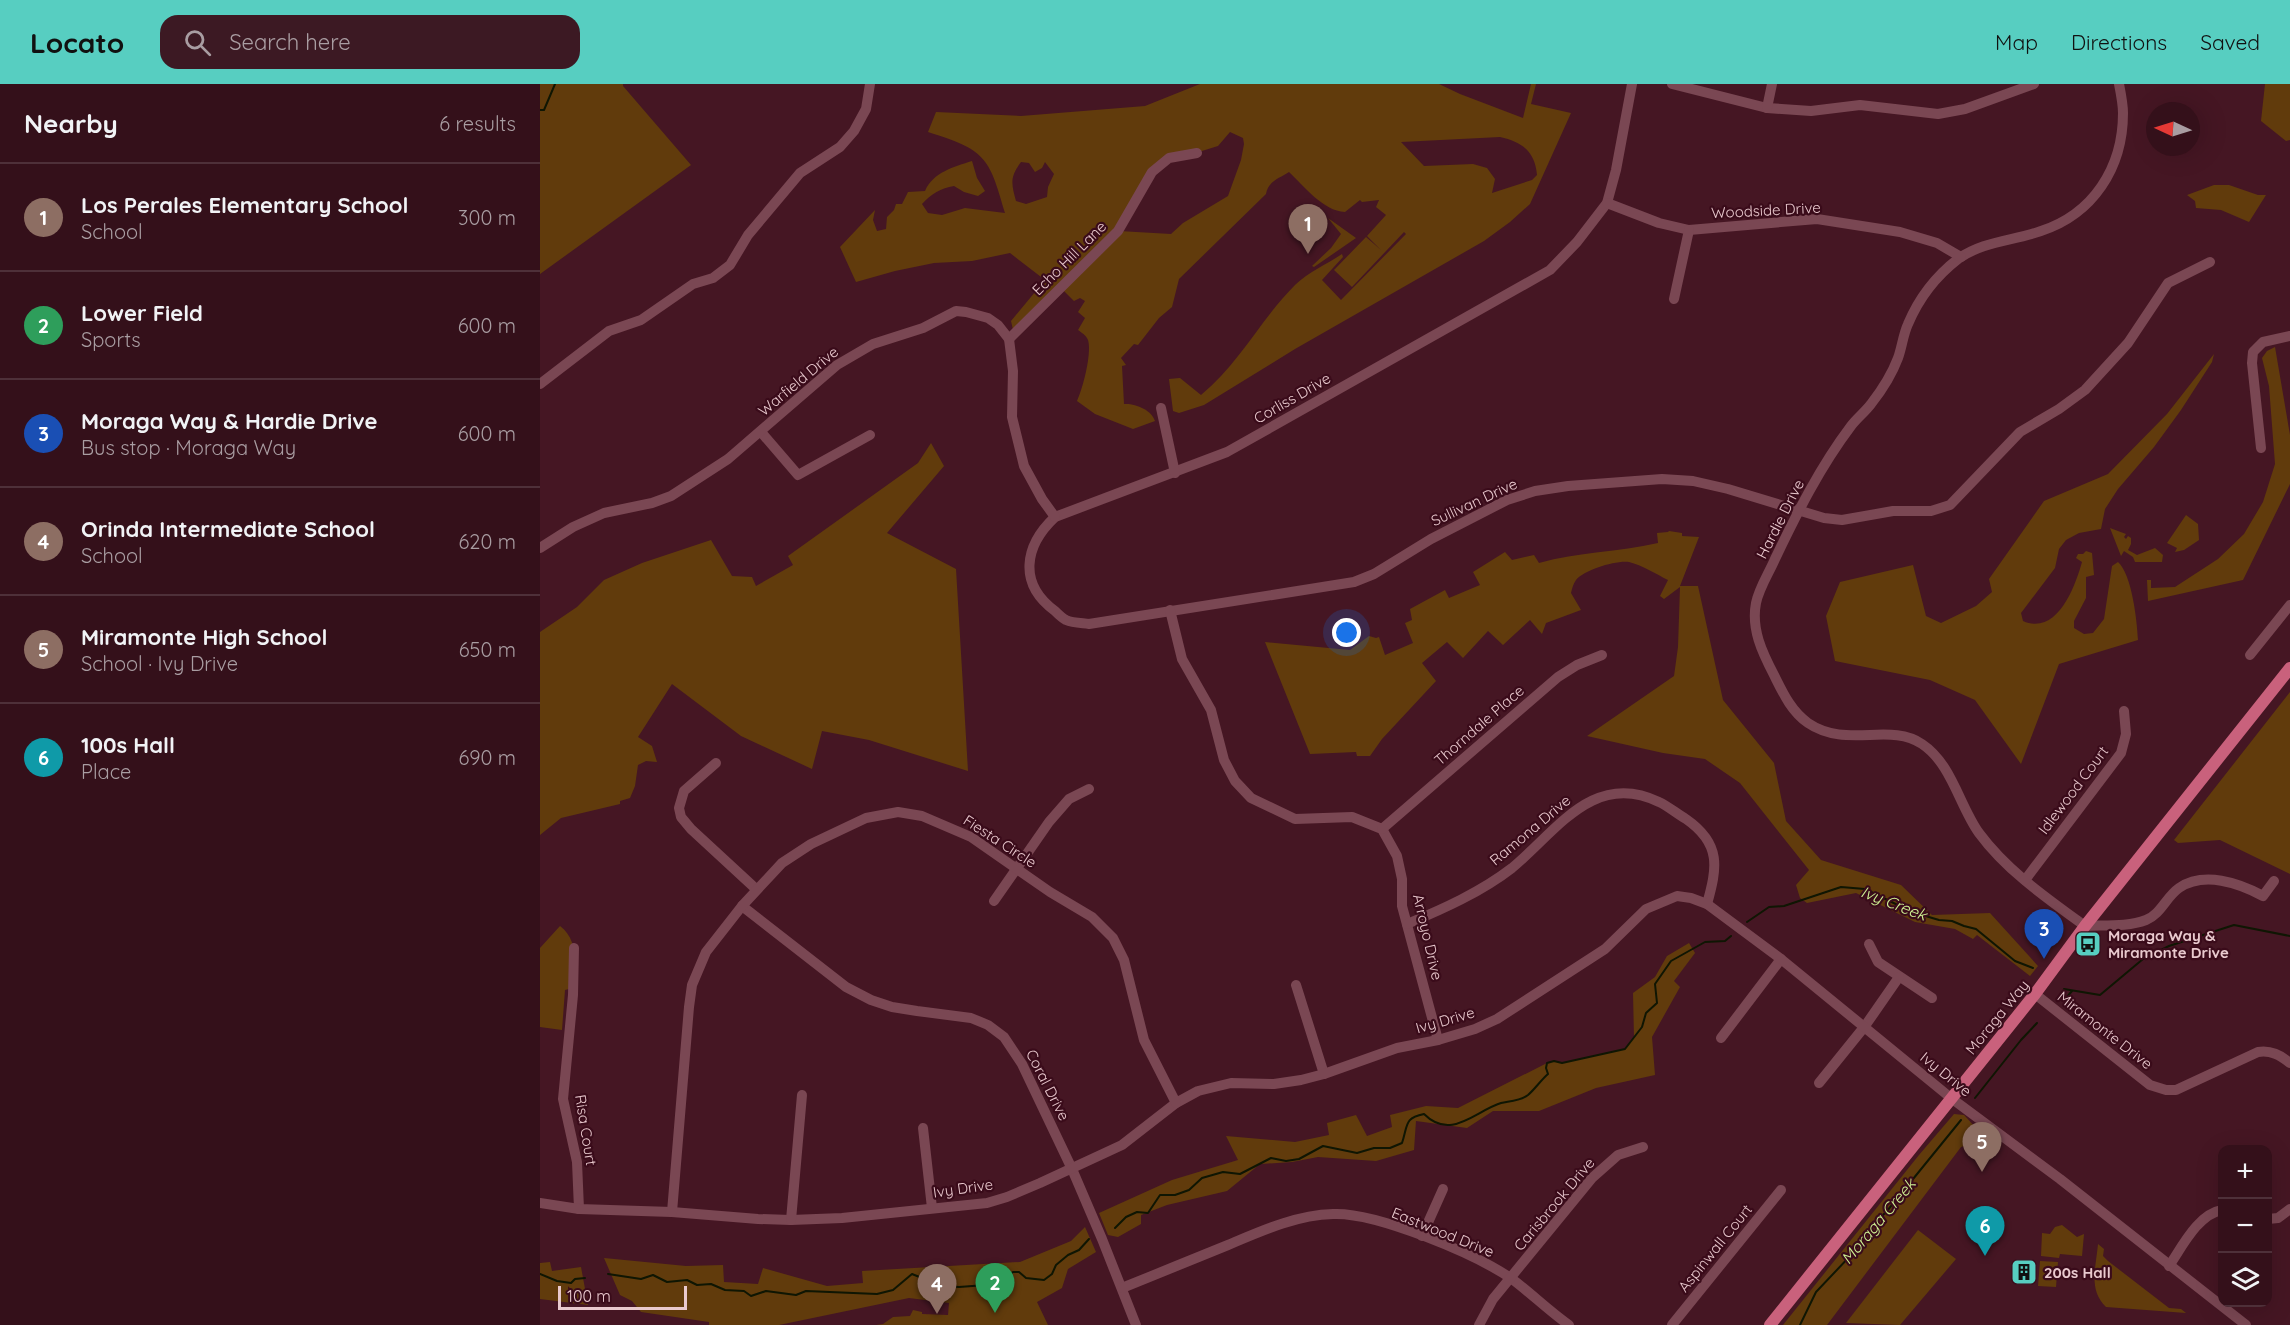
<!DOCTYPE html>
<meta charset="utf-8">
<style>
body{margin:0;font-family:Quicksand,sans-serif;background:#3c1923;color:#f1f3f6}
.controls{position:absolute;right:18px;bottom:18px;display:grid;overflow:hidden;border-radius:12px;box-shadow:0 6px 24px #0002}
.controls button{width:54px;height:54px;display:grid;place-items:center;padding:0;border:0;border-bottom:2px solid #4e3039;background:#34101a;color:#f1f3f6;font:30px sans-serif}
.compass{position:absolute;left:1606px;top:18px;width:54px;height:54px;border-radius:50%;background:#34101a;box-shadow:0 6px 24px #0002;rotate:274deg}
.scale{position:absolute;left:18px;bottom:15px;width:129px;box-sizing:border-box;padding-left:6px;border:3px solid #e9c9ce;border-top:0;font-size:16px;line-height:21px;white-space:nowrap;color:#e9c9ce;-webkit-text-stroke:4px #3a0b1a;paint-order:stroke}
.you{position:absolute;left:807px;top:549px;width:21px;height:21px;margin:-15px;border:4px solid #fff;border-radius:50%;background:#1a73e8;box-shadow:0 0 0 9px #1a73e833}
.badge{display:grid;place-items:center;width:39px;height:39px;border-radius:50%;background:#57cec1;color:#fff;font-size:20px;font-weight:700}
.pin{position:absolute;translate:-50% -50px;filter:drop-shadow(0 2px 3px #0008)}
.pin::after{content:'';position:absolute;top:32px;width:21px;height:18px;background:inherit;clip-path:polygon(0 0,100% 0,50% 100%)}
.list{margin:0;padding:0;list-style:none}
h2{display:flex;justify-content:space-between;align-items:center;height:78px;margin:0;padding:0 24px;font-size:26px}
h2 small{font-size:20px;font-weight:400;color:#a99da2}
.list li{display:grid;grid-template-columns:39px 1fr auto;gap:18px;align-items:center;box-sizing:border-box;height:108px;padding:0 24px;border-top:2px solid #4e3039}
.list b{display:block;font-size:22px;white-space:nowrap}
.list p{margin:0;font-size:20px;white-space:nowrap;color:#a99da2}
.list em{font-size:20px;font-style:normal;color:#a99da2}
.icon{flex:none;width:33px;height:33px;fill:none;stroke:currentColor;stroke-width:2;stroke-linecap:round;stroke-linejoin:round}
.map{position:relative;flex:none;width:1750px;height:1241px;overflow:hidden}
header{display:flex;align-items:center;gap:36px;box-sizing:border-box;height:84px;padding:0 30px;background:#57cec1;color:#111}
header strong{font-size:28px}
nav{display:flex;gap:33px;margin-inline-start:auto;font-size:21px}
.search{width:420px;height:54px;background:#3c1923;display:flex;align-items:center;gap:15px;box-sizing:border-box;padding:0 21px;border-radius:18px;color:#a99da2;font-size:22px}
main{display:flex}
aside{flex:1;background:#34101a}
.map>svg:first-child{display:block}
</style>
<header>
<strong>Locato</strong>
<div class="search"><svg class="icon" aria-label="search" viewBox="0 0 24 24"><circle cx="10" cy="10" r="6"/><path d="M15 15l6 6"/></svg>Search here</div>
<nav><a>Map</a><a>Directions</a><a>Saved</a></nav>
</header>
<main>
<aside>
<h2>Nearby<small>6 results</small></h2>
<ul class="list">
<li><span class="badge" style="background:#8d6e63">1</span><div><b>Los Perales Elementary School</b><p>School</p></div><em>300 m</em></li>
<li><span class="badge" style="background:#2e9e5b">2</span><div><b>Lower Field</b><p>Sports</p></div><em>600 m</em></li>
<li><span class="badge" style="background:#1a4fb4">3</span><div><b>Moraga Way &amp; Hardie Drive</b><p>Bus stop · Moraga Way</p></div><em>600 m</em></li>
<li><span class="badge" style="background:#8d6e63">4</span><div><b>Orinda Intermediate School</b><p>School</p></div><em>620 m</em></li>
<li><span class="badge" style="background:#8d6e63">5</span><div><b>Miramonte High School</b><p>School · Ivy Drive</p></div><em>650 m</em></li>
<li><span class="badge" style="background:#0f9aa8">6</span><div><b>100s Hall</b><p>Place</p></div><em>690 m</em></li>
</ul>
</aside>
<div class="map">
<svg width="1750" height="1241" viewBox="0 0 1750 1241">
<rect width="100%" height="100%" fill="#451623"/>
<g fill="#613b0c" fill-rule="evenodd">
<path d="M0,0H83V2L151,81L0,190Z"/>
<path d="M660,0H899L920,10L983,34L991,0H996L991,20L1031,29L990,120L970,138L944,157L755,265L664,321L639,329L633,327L629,295L640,294L661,311C699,280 721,235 755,201C767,189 787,180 802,170L803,173L782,196L801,216L866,150L864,148L812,203L794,186L826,153L841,166L827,152L846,131L836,123L839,116L822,118L820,116L805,128C783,127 764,102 749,88C740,94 728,97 726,110L639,195L632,223L619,234L598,261L594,260L581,274L586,281L582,282L584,320C595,319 612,326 615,337L593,345L555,330L537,317C543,304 552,269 548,256C546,251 542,249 538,246L545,234L538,228L545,217L540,214L534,217L523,206L474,250L471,237L505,196L470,169L432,177L394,179L355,187L316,198L300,163L335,126L333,136L337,147L346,145L347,133L354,126L356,120H362L368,108L385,107C393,88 414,83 432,77L437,94L445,107L438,112L424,108L414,102C401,104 391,110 382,120L388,129L402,131L425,124L465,129C449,72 445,66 388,48L396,28L481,32L605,22ZM690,48L703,54L704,60L701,76L688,112L643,139L631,150L579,147L620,80L678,62ZM960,53C982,58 995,67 997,91L992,96L952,109L955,95L947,84L933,80L884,82L861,58ZM481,78L489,79L495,88L502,84L505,78L514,90L508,103L507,113L486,120L476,117C471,99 470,93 481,78Z"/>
<path d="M1725,0H1750V56L1746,57L1721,37Z"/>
<path d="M1674,101H1689L1718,111H1726L1709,138L1681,126L1656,124L1655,117L1647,111Z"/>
<path d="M788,134L816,154L774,183L772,182L791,164L801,150Z"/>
<path d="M1735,263L1750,351V400L1703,496L1608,517L1607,496H1611V504L1635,503L1678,475L1704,450L1723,418L1735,380L1729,302L1722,274L1727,267Z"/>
<path d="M1674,270L1672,278L1641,326L1614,363L1578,405L1565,425L1561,445L1539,449L1526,456L1519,465L1515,484L1481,529L1483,537C1517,552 1535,503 1542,478L1536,474L1538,470H1543L1546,467L1552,469L1554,491L1546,493V514L1534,537V544L1544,550L1553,549L1564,535L1572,482L1578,478C1592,491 1597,536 1598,556L1519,580L1481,680L1435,616L1390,596L1295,577L1286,532L1300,498L1373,481L1386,532L1401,539L1436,522L1452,508L1449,495L1504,417L1568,390L1627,330Z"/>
<path d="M391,359L404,382L347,449L416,485L428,687L329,656L282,647L272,685L201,652L132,600L98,653L112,662L117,678L106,677L98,681L95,702L90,714L80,717V720L21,734L0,751V548L37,523L64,496L102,479L171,456L192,492L212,493L216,502L253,481L248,472L378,379Z"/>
<path d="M1646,431L1658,440L1659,456L1644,466L1635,468L1637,464L1627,459Z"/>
<path d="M1570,444L1586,450L1584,453L1586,455L1588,452L1591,454V460L1588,466L1597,471L1615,464L1623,471L1622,478H1595L1593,473L1584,467L1581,472Z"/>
<path d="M1129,447L1142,449V452L1159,453L1140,502H1158L1183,616L1234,679L1246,737L1281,776L1361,801L1392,831L1450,829L1498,882L1490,892L1437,851L1433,855L1415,845L1375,838L1316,809L1267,819L1260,814L1256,801L1269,786L1200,699L1165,675L1123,669L1047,652L1134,592L1138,563L1140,503L1124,515L1120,512L1128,496C1116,490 1102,481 1089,478C1076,476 1044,486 1036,496C1033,500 1032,505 1031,509L1041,526L1006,539L1002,550L990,536L963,561L948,547L923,574L907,558L882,579L896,597L842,655L830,672H817L816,668L770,670L725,558L810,566L829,552L836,554L839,553L845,571L873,559L865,539L872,536L870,525L905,506L909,514L940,501L933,488L965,468L972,476L994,471L999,479C1038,468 1078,468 1118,459L1117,449L1128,448Z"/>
<path d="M1750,608V790L1680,756L1638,759L1634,756Z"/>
<path d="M20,842C40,857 34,883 33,904L25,906L22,946L0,943V864Z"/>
<path d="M1149,859L1155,869L1134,897L1140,903L1112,953L1115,991L1056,1004L999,1027H953L927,1044L876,1037L874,1066L836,1077L778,1073L752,1078L720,1080L687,1107L627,1121L601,1131V1140L578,1153L568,1151L559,1129L632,1096L698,1076L686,1052L755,1058L789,1051L787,1039L816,1031L827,1052L852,1043L850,1031L886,1022L918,1024L1007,979L1014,977L1022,979L1085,965L1094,953L1093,909L1115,893L1127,872Z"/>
<path d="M1414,1030L1424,1031L1436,1044C1436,1054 1430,1061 1421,1063L1287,1241H1243L1379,1071Z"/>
<path d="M1522,1141L1537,1153L1544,1150L1542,1172L1520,1170L1519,1174L1501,1172L1502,1149L1510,1150L1515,1143Z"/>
<path d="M545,1143L556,1168L528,1185L522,1204L497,1218L508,1241H336L343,1240L353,1233L370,1232L373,1226L382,1228V1230L408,1231L409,1219L369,1214L239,1241H169V1238L101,1228L92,1217L80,1211L64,1174L146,1182L183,1181L184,1198L218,1200L223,1184L287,1202L323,1199L322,1187L480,1178L531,1157Z"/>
<path d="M1378,1146L1416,1175L1360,1241L1306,1239Z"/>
<path d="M1558,1160L1564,1165L1563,1172L1568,1177L1629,1224L1641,1225L1646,1229L1566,1223C1548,1206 1556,1183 1558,1160Z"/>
<path d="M1500,1177L1518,1178L1516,1203L1498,1202Z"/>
<path d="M10,1178L12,1187L41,1183L48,1221L0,1215V1179Z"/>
</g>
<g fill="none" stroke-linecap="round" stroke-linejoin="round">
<g stroke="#0f1603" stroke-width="2">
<path d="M0,26H4L15,0"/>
<path d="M1207,838L1229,823L1244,822L1301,803L1325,805L1372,828L1399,836L1412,837L1424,842L1436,845L1475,877L1493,884"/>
<path d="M1524,905L1560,911L1603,875L1629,862L1694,841L1750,852"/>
<path d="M1526,914L1532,907"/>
<path d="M1435,1014L1481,956L1497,939"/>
<path d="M575,1144L586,1133L597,1128L608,1129L620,1111H635L649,1106L662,1094L683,1088L700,1090L731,1074L746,1077L759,1075L783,1062L817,1069L834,1064H850L862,1059C868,1041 864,1034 884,1030C911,1057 935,1027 961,1019C971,1017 980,1017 988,1011C995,1005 1001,996 1008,990L1006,984L1007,979L1014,977L1022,979L1085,965L1102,943L1106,929L1117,919L1115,900L1131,877L1165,858L1185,857L1191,852"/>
<path d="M0,1190L17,1197L31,1199L35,1195L45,1194"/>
<path d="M68,1190L101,1195L113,1191L127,1198L147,1196L157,1201L171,1200L185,1206L204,1207L211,1212L226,1207L256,1211L266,1207L337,1210L353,1206L372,1190L382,1194L389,1201L419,1203L446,1201L464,1195L473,1188H479L486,1194L504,1196L512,1190L516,1181L528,1171L539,1166L549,1155"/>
<path d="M1260,1241L1276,1208L1312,1170L1332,1142L1347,1127L1421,1036"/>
</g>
<g stroke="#7a4753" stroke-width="10">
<path d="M1092,0L1076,86L1067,119L1037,158L1010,186L687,368L515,433C484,462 478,500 515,527C518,530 522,534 526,536C533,539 542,539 549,540L814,498L834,490L891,455L967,416L995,407L1028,402L1122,395L1153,397L1188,405L1284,434L1302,436L1353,427H1391L1410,421L1480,348L1519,325L1545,306L1588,259L1628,199L1670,178"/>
<path d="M1132,0L1227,24L1271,27L1320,21L1398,30L1425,25L1494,0"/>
<path d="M1579,0C1581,10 1583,20 1583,29C1583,84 1553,130 1501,147C1473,157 1443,157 1418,175C1396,192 1379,214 1368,240C1363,251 1362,263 1358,274C1352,290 1342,306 1331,320C1325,328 1317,334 1311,342C1280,383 1257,429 1235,475C1229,489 1219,504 1216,519C1211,545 1222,568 1234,591C1243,609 1251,627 1268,639C1306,665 1350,638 1382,660C1412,680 1419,721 1439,749C1467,787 1508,815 1545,842C1564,841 1588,843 1606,836C1621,830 1626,813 1639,804C1664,787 1699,799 1723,812L1734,797"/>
<path d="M1227,24L1232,0"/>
<path d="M1067,119L1119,139L1149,146L1277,135L1360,148L1397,159L1421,173"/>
<path d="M1134,215L1149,146"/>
<path d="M469,255L578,147L612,88L629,74L657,69"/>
<path d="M0,300L69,247L101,236L153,200L173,194L190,181L208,151L260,89L300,63L314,47L326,25L330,0"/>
<path d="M621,324L635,389"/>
<path d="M221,348L258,391L330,351"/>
<path d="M1721,364L1712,279L1713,268L1723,258L1750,252"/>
<path d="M0,464L33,443L64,429L112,419L131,412L188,375L297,281L333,260L383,244L416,227L426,228L448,234L458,241L469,255L473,287L472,333L484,382L502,415L515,433"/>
<path d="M630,526L642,575L671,626L684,676L695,697L711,714L755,735L812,733L842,745L857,772L862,795V822L898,956"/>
<path d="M1710,571L1750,521"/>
<path d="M176,679L144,707L139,724L141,733L151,745L216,805"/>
<path d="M842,745L1018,593L1037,581L1062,571"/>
<path d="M1485,796L1581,669L1586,650L1584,627"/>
<path d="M454,817L509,738L529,715L549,705"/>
<path d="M202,822L306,903L331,916L352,923L377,927L431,934L448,941L464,953L482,980L532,1085L562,1155L596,1241"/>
<path d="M867,840C903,825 941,808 972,784C1016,748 1053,686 1119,718C1128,722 1137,730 1146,735C1182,760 1177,784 1167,820"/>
<path d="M1329,860L1338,878L1392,914"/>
<path d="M34,864L33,911L23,1015L37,1078L39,1125"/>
<path d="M756,901L784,990"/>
<path d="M1495,910L1610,1001L1626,1006H1636L1718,968C1731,966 1740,971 1750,979"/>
<path d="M1181,954L1241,875"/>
<path d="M1279,999L1325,942L1359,893"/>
<path d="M383,1044L392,1124"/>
<path d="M0,1119L39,1125L132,1128L218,1135L251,1136L302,1134L447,1119L467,1113L500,1099L582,1061L636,1019L658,1007L691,999L734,1000L761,996L784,990L857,964L898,956L935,945L957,935L1065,865L1106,825L1137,812L1151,814L1167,820L1241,875L1411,1014L1520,1095L1706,1241"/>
<path d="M132,1128L149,923L152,901L166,868L202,822L242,779L271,760L326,734L358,728L382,732L431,753L510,808L552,833L573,854L584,876L604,956L636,1019"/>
<path d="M1728,1135L1738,1134L1750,1125"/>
<path d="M251,1136L262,1011"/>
<path d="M882,1152L903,1105"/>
<path d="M1629,1182C1642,1163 1658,1130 1682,1126"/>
<path d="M582,1204C617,1190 653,1175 688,1161C721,1147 756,1131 793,1130C836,1128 936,1170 972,1195C992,1210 1009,1227 1029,1241"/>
<path d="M939,1241L953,1215L1052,1094L1078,1071L1103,1063"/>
<path d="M1132,1241L1241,1106"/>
</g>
<path stroke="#c9617c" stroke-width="12" d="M1230,1241L1495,910L1545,842L1750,584"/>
</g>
<defs>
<g id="bus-square" transform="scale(1.35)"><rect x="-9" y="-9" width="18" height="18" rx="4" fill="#57cec1" stroke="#3a0b1a"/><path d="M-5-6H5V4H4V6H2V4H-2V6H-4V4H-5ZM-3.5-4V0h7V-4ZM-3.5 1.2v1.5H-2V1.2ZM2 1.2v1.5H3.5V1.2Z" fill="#111"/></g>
<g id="building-square" transform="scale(1.35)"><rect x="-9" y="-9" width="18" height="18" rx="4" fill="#57cec1" stroke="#3a0b1a"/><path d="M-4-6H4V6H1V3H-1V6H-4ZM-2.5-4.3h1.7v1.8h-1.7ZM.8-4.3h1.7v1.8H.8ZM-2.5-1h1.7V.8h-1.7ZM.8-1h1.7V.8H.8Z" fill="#111"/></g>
</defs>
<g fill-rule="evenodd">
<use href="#bus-square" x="1548" y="860"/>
<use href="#building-square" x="1484" y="1188"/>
</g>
<g text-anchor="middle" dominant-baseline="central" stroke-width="4.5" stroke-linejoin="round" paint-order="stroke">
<g font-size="15" fill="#e9c9ce" stroke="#3a0b1a">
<text transform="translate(1226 126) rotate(-3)">Woodside Drive</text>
<text transform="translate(529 174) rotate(-45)">Echo Hill Lane</text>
<text transform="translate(258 297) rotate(-40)">Warfield Drive</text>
<text transform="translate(752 314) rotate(-30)">Corliss Drive</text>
<text transform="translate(934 418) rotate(-25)">Sullivan Drive</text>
<text transform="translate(1240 435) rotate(-63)">Hardie Drive</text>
<text transform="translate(939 641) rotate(-41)">Thorndale Place</text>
<text transform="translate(1533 706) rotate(-53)">Idlewood Court</text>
<text transform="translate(990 746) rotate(-40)">Ramona Drive</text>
<text transform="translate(460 757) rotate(33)">Fiesta Circle</text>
<text transform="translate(888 853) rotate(77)">Arroyo Drive</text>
<text transform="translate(1457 933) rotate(-51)">Moraga Way</text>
<text transform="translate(905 936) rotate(-16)">Ivy Drive</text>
<text transform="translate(1565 946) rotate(38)">Miramonte Drive</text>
<text transform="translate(1406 990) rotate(39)">Ivy Drive</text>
<text transform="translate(508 1001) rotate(63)">Coral Drive</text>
<text transform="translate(46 1046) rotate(81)">Risa Court</text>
<text transform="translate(423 1104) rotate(-8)">Ivy Drive</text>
<text transform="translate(1014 1120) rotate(-50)">Carisbrook Drive</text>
<text transform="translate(903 1148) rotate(22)">Eastwood Drive</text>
<text transform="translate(1175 1164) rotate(-51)">Aspinwall Court</text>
</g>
<g font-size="15" font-weight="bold" fill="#e9c9ce" stroke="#3a0b1a" text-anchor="start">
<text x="1568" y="851">Moraga Way &amp;<tspan x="1568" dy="17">Miramonte Drive</tspan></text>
<text x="1504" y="1188">200s Hall</text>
</g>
<g font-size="16" font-style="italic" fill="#d0f494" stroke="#3a0b1a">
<text transform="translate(1354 819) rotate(21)">Ivy Creek</text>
<text transform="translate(1338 1137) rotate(-50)">Moraga Creek</text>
</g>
</g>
</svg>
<div class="controls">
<button>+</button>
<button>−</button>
<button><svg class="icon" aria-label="layers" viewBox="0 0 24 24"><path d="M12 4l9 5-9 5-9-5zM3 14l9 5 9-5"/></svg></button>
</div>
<svg class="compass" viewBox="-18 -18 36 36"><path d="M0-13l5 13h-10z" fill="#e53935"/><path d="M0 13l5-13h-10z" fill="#a99da2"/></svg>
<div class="scale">100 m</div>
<div class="you"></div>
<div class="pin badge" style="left:768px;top:170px;background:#8d6e63">1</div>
<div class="pin badge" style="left:455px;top:1229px;background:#2e9e5b">2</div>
<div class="pin badge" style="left:1504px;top:875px;background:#1a4fb4">3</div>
<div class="pin badge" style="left:397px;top:1230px;background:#8d6e63">4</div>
<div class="pin badge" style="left:1442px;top:1088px;background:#8d6e63">5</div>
<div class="pin badge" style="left:1445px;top:1172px;background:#0f9aa8">6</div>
</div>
</main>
